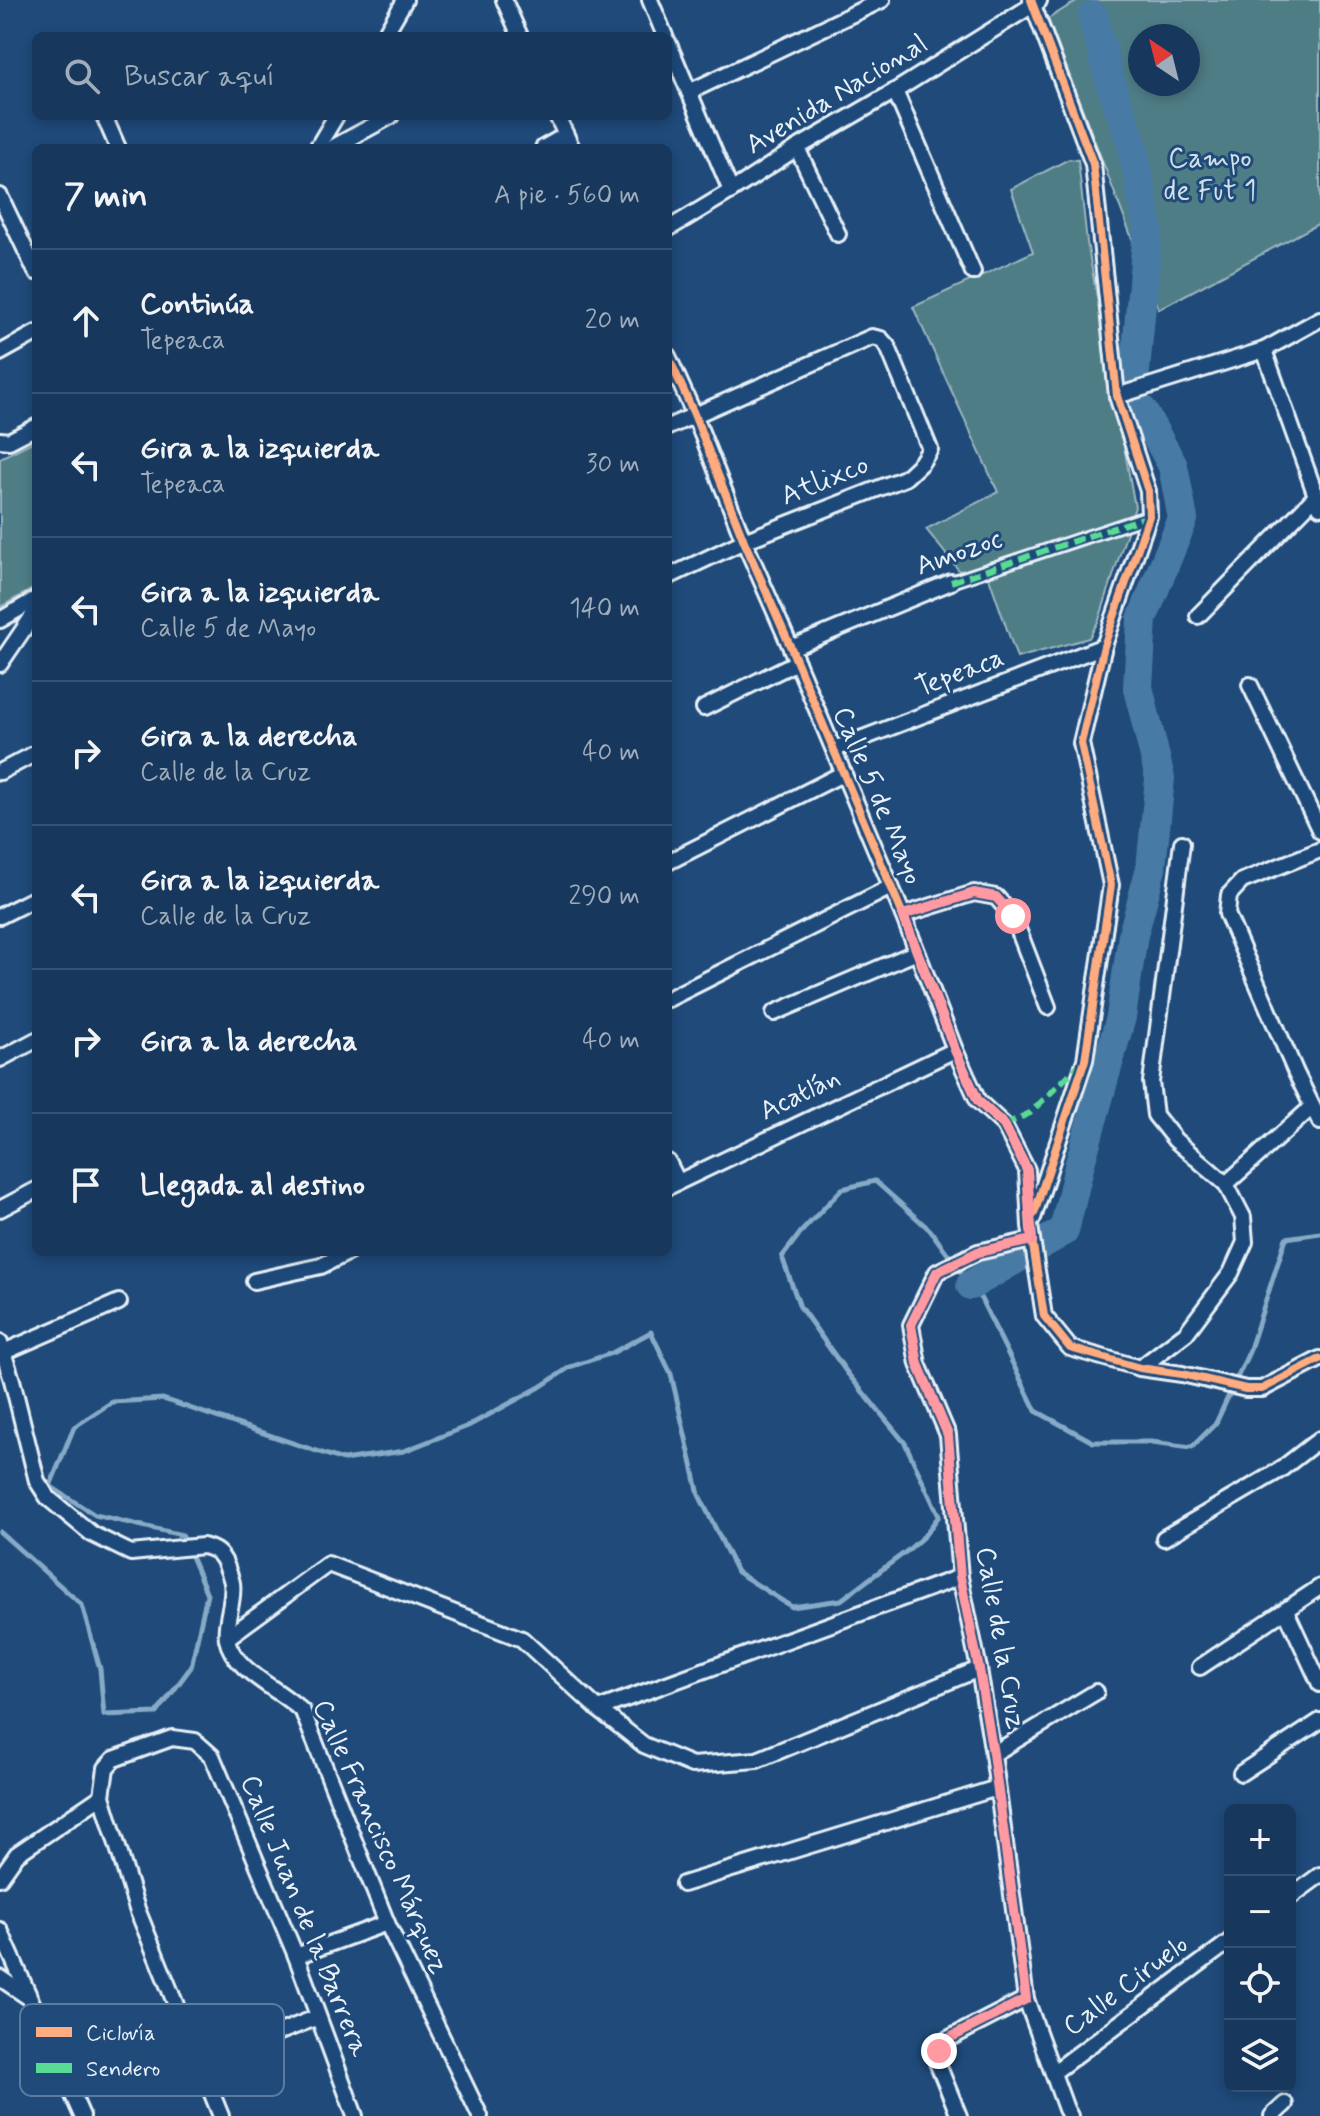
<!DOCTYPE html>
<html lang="es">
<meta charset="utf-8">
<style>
body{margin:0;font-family:Mynerve,sans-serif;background:#203f62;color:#f1f3f6}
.controls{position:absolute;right:24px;bottom:24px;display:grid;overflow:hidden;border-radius:12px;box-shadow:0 4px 12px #0003}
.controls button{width:72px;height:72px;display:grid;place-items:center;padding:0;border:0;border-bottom:2px solid #365272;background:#17385c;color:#f1f3f6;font:40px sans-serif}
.compass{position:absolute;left:1128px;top:24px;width:72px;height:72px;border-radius:50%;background:#17385c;box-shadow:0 4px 12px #0003;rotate:325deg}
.stop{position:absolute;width:24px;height:24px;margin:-18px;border:6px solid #ff9aa2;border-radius:50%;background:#fff}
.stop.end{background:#ff9aa2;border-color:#fff;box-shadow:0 2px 8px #0008}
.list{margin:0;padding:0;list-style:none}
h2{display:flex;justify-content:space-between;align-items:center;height:104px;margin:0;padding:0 32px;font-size:34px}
h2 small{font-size:26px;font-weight:400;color:#9eacbb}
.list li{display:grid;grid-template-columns:52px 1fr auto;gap:24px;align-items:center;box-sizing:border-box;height:144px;padding:0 32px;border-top:2px solid #365272}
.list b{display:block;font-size:30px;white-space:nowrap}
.list p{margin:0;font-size:26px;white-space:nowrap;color:#9eacbb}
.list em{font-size:26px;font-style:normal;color:#9eacbb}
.icon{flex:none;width:44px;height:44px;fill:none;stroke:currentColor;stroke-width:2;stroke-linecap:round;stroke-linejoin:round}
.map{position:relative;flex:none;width:1320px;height:2116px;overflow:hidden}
.search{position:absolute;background:#17385c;box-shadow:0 4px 12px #0003;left:32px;top:32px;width:640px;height:88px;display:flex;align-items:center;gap:20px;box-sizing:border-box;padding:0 28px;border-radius:12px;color:#9eacbb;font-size:30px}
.panel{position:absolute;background:#17385c;box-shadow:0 4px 12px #0003;left:32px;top:144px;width:640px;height:1112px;border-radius:12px}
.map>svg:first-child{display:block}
</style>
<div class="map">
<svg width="1320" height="2116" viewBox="0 0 1320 2116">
<rect width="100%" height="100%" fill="#1f4a7a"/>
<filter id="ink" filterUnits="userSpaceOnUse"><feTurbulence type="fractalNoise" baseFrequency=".0125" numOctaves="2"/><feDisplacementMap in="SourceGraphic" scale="16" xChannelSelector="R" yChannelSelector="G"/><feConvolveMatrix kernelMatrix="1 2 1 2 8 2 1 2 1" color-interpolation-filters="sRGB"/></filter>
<g filter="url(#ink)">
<g fill="#4f7d86" stroke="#9cb7bf" stroke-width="2" fill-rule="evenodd">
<path d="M1078,0H1320V223L1159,309L1048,19ZM1140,36H1188V84H1140Z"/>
<path d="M1069,159L1078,160L1087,242L1135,507L1099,620L1089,638L1017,658L985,566L961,573L926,529L998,492L913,307L1033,252L1011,189Z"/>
<path d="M36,440V587L0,607V458Z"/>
</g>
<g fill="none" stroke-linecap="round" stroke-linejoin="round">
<path stroke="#87aac6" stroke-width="5" d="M0,1532L82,1605L100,1669L104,1715L157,1713L191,1667L207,1594L182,1535L95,1515L50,1486L74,1427L112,1402L163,1399L343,1460L404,1451L468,1426L540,1387L570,1367L612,1353L651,1332L671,1374L699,1495L737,1572L792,1607L841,1600L907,1551L924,1536L939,1516L905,1443L848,1374L800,1307L782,1257L801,1232L842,1189L875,1181L930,1230L981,1299L1036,1411L1093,1442H1151L1192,1447L1216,1423L1249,1352L1286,1238L1320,1233"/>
<g stroke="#477aa4" stroke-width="30">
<path d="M1093,16L1111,85L1132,143L1148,228L1135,371"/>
<path d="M971,1285L1064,1231L1079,1167L1121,1017L1133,935L1151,868L1160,778L1138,687L1142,619L1183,519L1173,466L1142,410"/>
</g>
<g stroke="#e8f1f8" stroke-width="16">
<path id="pedestrian" d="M951,582L1149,516"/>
</g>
<g stroke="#e8f1f8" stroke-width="20">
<g id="minor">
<path d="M504,0L520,36"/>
<path d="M650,0L665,36"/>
<path d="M1031,0L1093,164L1117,396L1148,491L1149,516L1104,646L1081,743L1111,885L1085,1060L1033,1218"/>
<path d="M384,36L405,0"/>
<path d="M668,42L731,191"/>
<path d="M895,91L973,272"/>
<path d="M689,92L882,0"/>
<path d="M104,116L118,148"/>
<path d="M557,116L572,148"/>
<path d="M317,148L336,116"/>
<path d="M332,148L391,116"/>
<path d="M543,148L566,135"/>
<path d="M797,148L838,234"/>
<path d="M0,196L36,272"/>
<path d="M668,229L731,191L797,148L895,91L1039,1"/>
<path d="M1264,350L1320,507"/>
<path d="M0,353L36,333"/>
<path d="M668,356L694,414L744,541L791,648L903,915L955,1050L978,1101L1004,1125L1027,1170L1030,1226L1044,1316L1070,1348L1140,1368L1182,1374L1246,1389H1262L1320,1359"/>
<path d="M1117,396L1264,350L1320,319"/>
<path d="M668,427L872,337L881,339L888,347L930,449L921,463L905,478L744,541L668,577"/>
<path d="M0,440L9,441L36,427"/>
<path d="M1198,616L1316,496"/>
<path d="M0,620L36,599"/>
<path d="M791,648L951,582"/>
<path d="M0,664L36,611"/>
<path d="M1250,685L1320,831"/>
<path d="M704,708L797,662"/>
<path d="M834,749L1104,646"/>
<path d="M0,772L36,753"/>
<path d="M1320,850L1242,881L1229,895L1227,914L1296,1073L1320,1122"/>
<path d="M668,862L844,773"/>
<path d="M903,915L974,893L996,897L1013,916L1048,1007"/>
<path d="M0,916L36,898"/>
<path d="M668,999L891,887"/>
<path d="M774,1013L917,952"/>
<path d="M0,1059L36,1040"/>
<path d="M668,1162L678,1182"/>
<path d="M1226,1184L1312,1107"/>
<path d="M668,1187L955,1050"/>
<path d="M0,1209L36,1190"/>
<path d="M1032,1240L978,1252L937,1272L911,1325L918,1364L948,1435L960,1577L979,1669L993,1754L1026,1999L1066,2109L1070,2116"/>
<path d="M254,1281L321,1266L349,1252"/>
<path d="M0,1342L12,1380L37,1481L48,1498L92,1534L131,1553L203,1546C215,1549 221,1553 226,1565C228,1571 231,1577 232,1583C235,1601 224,1621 227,1639C233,1671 282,1690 303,1712L387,1923L480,2116"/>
<path d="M4,1352L119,1302"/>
<path d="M1140,1368L1186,1333L1231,1273L1245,1242L1243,1217L1226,1184L1175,1140L1155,1115L1151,1082L1182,843"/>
<path d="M1164,1538L1280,1470L1320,1439"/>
<path d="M1286,1611L1320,1684"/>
<path d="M227,1638L328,1564L522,1639L598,1709L644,1745L692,1765L757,1760L979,1669"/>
<path d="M1200,1667L1320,1587"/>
<path d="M598,1709L960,1577"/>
<path d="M993,1754L1096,1692"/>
<path d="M1241,1773L1320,1721"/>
<path d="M0,1878L17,1854L102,1796"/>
<path d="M683,1884L997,1788"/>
<path d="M1290,1897L1320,1875"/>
<path d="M0,1930L82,2116"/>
<path d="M296,1956L387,1923"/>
<path d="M0,1978L28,1997"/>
<path d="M199,2064L318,2017"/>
<path d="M1054,2072L1230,1941"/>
<path d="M221,2116L137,1909L102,1796L106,1768L114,1759L172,1738L195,1741L212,1756L296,1956L355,2116"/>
<path d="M959,2116L937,2062L939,2051L948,2039L1026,1999"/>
<path d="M1272,2116L1285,2104"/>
</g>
</g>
<use href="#pedestrian" stroke="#1f4a7a" stroke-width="10"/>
<use href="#minor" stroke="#1f4a7a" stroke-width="14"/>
<g stroke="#5adb95" stroke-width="6" stroke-dasharray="12 6" stroke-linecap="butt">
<path d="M951,582L1149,516"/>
<path d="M1004,1125L1030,1113L1078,1066"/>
</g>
<g stroke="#1f4a7a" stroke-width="13">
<g id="cycleway">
<path d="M1031,0L1093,164L1117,396L1148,491L1149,516L1104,646L1081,743L1111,885L1085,1060L1034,1214"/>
<path d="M668,356L694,414L744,541L791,648L903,915L955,1050L978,1101L1004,1125L1027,1170L1030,1226L1044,1316L1070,1348L1140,1368L1182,1374L1246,1389H1262L1320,1359"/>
</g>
</g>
<use href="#cycleway" stroke="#ffac80" stroke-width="8"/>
</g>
</g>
<g fill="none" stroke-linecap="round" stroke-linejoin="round" filter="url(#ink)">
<path stroke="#ff9aa2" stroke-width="10" d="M939,2051L948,2039L1026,1999L993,1754L979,1669L960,1577L948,1435L918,1364L911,1325L937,1272L978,1252L1032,1240L1027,1170L1004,1125L978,1101L955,1050L903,915L974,893L996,897L1013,916"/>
</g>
<g text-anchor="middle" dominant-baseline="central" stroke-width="6" stroke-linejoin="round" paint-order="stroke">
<g font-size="28" fill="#e8f1f8" stroke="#1f4a7a">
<text transform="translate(837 95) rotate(-31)">Avenida Nacional</text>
<text transform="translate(825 481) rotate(-22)">Atlixco</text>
<text transform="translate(959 553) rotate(-20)">Amozoc</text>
<text transform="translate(960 673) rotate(-21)">Tepeaca</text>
<text transform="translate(877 796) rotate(67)">Calle 5 de Mayo</text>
<text transform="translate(800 1095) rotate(-26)">Acatlán</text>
<text transform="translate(1000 1638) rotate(80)">Calle de la Cruz</text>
<text transform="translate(380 1837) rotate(66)">Calle Francisco Márquez</text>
<text transform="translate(304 1916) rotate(68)">Calle Juan de la Barrera</text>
<text transform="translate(1126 1986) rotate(-37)">Calle Ciruelo</text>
</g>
<g font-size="28" fill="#d1e0e7" stroke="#1f4a7a">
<text x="1210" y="159">Campo<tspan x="1210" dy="32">de Fut 1</tspan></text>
</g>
</g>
<rect x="20" y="2004" width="264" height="92" rx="12" fill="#1f4a7a" stroke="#5b7ca0" stroke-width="2"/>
<rect x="36" y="2027" width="36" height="10" fill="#ffac80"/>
<rect x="36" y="2063" width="36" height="10" fill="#5adb95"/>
<g font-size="22" fill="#e8f1f8">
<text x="86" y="2040">Ciclovía</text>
<text x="86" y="2076">Sendero</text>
</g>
</svg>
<div class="controls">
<button>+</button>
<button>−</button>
<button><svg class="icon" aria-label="locate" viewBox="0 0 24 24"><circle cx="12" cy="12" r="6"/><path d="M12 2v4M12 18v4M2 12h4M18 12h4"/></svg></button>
<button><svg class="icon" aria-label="layers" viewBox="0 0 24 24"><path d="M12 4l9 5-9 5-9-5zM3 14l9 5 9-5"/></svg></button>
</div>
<svg class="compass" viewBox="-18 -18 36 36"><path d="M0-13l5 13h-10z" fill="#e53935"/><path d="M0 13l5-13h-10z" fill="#9eacbb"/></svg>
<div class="stop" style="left:1013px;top:916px"></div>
<div class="stop end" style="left:939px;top:2051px"></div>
<div class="search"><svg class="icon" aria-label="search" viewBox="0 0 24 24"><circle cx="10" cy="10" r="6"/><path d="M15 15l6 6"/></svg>Buscar aquí</div>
<section class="panel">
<h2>7 min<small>A pie · 560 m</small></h2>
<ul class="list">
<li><svg class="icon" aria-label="ahead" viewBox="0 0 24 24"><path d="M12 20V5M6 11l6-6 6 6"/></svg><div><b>Continúa</b><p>Tepeaca</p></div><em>20 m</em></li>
<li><svg class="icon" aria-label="left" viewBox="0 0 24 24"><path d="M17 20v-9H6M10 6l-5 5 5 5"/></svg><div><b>Gira a la izquierda</b><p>Tepeaca</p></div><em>30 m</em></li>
<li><svg class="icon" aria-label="left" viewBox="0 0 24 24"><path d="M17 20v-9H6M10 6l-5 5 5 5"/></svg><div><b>Gira a la izquierda</b><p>Calle 5 de Mayo</p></div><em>140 m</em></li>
<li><svg class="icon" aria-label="right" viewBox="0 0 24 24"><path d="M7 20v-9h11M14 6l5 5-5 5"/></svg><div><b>Gira a la derecha</b><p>Calle de la Cruz</p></div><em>40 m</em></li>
<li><svg class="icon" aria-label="left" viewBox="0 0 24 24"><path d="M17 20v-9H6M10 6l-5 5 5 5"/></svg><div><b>Gira a la izquierda</b><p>Calle de la Cruz</p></div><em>290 m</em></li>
<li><svg class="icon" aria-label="right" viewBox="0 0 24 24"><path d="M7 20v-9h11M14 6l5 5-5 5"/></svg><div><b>Gira a la derecha</b></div><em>40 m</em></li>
<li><svg class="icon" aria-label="arrive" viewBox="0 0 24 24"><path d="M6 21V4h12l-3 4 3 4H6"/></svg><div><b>Llegada al destino</b></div></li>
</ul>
</section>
</div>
